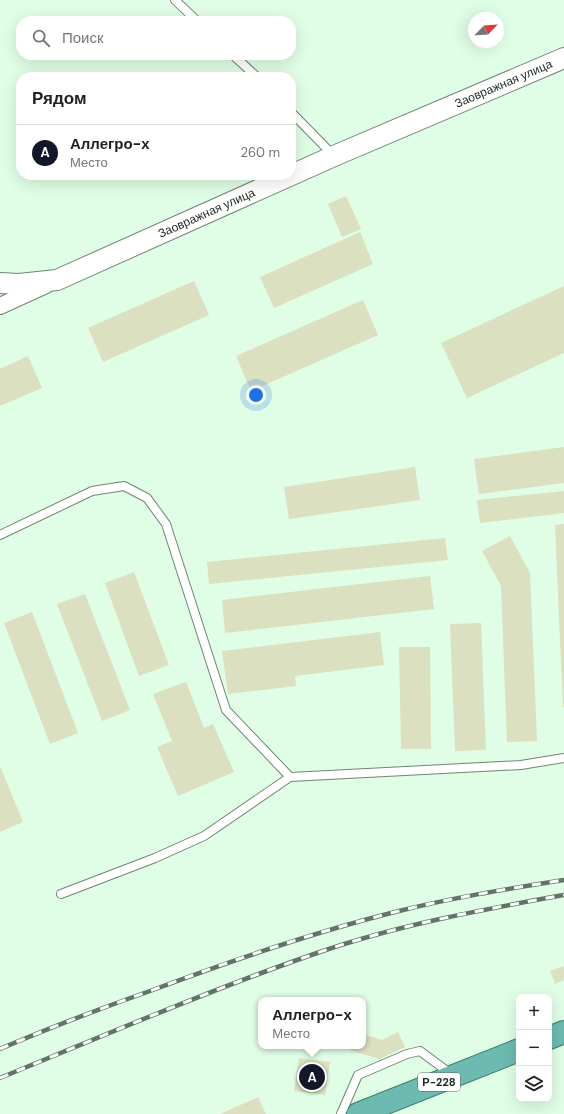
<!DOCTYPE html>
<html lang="ru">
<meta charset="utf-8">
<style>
body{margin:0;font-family:"DM Sans",sans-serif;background:#f2f2f2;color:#222}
.controls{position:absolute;right:12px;bottom:12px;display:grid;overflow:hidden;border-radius:8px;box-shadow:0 4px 16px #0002}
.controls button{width:36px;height:36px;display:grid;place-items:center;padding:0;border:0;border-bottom:1px solid #e0e0e0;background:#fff;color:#222;font:20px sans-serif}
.compass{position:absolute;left:468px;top:12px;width:36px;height:36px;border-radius:50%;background:#fff;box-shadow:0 4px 16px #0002;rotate:65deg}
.you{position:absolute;left:256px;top:395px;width:14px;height:14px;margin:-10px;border:3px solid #fff;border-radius:50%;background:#1a73e8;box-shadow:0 0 0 6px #1a73e833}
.badge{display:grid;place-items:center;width:26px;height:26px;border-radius:50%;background:#111827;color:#fff;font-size:13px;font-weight:700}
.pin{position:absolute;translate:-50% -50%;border:2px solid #fff;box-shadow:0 1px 4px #0006}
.popup{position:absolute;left:258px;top:997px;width:108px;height:52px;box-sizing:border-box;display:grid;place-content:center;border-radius:8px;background:#fff;filter:drop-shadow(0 1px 3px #0005);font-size:13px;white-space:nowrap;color:#767676}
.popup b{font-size:15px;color:#222}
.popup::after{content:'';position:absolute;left:50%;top:100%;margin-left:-8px;border:8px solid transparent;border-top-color:#fff}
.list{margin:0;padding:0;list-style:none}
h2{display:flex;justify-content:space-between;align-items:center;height:52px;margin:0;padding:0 16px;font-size:17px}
h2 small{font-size:13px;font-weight:400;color:#767676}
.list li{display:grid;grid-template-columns:26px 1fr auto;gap:12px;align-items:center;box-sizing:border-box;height:56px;padding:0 16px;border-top:1px solid #e0e0e0}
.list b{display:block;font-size:15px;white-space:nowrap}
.list p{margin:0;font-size:13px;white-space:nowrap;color:#767676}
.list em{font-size:13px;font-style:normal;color:#767676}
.icon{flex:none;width:22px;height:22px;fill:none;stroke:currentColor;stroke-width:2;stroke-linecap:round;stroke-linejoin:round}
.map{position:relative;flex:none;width:564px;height:1114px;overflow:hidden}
.search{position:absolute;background:#fff;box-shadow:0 4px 16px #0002;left:16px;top:16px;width:280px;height:44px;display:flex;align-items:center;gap:10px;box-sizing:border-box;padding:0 14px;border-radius:16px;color:#767676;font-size:15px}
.panel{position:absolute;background:#fff;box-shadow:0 4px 16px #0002;left:16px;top:72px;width:280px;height:108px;border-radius:16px}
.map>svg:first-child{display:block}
</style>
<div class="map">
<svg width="564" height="1114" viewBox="0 0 564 1114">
<rect width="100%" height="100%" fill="#e0fde5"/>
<g fill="#dae0c0">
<path d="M346,196L361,229L342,237L328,204Z"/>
<path d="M360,232L373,264L274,308L260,277Z"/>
<path d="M194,281L209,315L103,362L88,328Z"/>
<path d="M564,286V353L467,398L441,343Z"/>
<path d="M363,300L378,335L251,391L236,356Z"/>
<path d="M28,356L42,388L0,406V369Z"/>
<path d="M564,447V483L479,494L474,459Z"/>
<path d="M415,467L420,500L289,519L284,487Z"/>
<path d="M564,491V513L480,523L477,500Z"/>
<path d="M564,524V707H563L555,525Z"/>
<path d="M510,536L530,573L537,741L507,742L501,586L482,551Z"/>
<path d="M445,538L448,560L209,584L207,562Z"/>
<path d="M134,572L169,665L139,676L105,583Z"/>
<path d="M430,576L434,609L225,633L222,600Z"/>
<path d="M85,594L130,710L102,721L57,604Z"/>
<path d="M32,612L78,733L50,744L4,623Z"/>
<path d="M481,623L486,750L455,751L450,624Z"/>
<path d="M380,632L384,665L295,676L296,686L228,694L222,651Z"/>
<path d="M399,647H430L431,749H401Z"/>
<path d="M186,682L204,728L213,724L234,772L178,796L157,747L172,741L153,694Z"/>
<path d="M0,766L23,822L0,832Z"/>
<path d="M564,966V980L555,984L550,971Z"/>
<path d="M398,1032L405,1047L379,1059L350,1050L351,1046H363V1034L382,1040Z"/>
<path d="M299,1058L330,1062L325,1095L294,1091Z"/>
<path d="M258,1097L266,1114H220Z"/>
</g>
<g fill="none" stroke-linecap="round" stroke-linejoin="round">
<g stroke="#6e8772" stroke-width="10">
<g id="service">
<path d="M175,0L197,21"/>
<path d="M233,55L257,77"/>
<path d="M291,112L334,156"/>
<path d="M0,535L92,491L124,486L147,498L166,524L226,710L290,777L521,765L564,758"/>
<path d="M61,894L155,858L204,836L290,777"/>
<path d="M341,1114L358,1075L407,1054L420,1051L451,1074"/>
</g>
</g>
<g stroke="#6e8772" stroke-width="18">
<path id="minor" d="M0,306L46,285"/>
</g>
<g stroke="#6e8772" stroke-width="22">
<g id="tertiary">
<path id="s1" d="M0,283L19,284L57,280L334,156L564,58"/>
</g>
</g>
<g stroke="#387b70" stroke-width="24">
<g id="trunk">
<path d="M549,1038L564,1032"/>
<path d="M358,1114L519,1050"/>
</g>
</g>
<use href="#service" stroke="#fff" stroke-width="8"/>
<use href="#minor" stroke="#fff" stroke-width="16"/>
<use href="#tertiary" stroke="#fff" stroke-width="20"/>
<use href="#trunk" stroke="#6cbab0" stroke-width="22"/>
<g stroke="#637466" stroke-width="4.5">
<g id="rail">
<path d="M0,1049C49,1028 99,1009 150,991C230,961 311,933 395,912C450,898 507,889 564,880"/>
<path d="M0,1078C105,1035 210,990 317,953C397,925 481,910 564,895"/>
</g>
</g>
<use href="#rail" stroke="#fff" stroke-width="3" stroke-dasharray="9" stroke-linecap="butt"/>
</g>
<g text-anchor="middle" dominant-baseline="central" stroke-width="3.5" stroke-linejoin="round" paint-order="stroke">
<rect fill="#fff" stroke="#5f6661" stroke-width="1" x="418" y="1073" width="42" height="18" rx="3"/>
<g font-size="11" font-weight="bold" fill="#1b251d">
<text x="439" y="1082">Р-228</text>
</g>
<g font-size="12" fill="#1b251d" stroke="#fff">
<text stroke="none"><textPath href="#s1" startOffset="545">Заовражная улица</textPath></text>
<text stroke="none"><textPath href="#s1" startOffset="221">Заовражная улица</textPath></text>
</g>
</g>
</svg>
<div class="controls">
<button>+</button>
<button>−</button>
<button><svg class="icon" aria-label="layers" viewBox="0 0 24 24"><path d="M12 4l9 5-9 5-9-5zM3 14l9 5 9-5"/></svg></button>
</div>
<svg class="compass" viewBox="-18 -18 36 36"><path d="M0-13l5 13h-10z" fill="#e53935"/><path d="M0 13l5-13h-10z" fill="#767676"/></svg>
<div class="you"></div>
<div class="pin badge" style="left:312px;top:1077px">A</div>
<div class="popup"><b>Аллегро-х</b>Место</div>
<div class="search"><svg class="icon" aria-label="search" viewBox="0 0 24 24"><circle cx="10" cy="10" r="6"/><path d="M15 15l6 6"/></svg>Поиск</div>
<section class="panel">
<h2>Рядом<small></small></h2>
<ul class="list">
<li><span class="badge">A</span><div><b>Аллегро-х</b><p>Место</p></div><em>260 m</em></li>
</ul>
</section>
</div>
